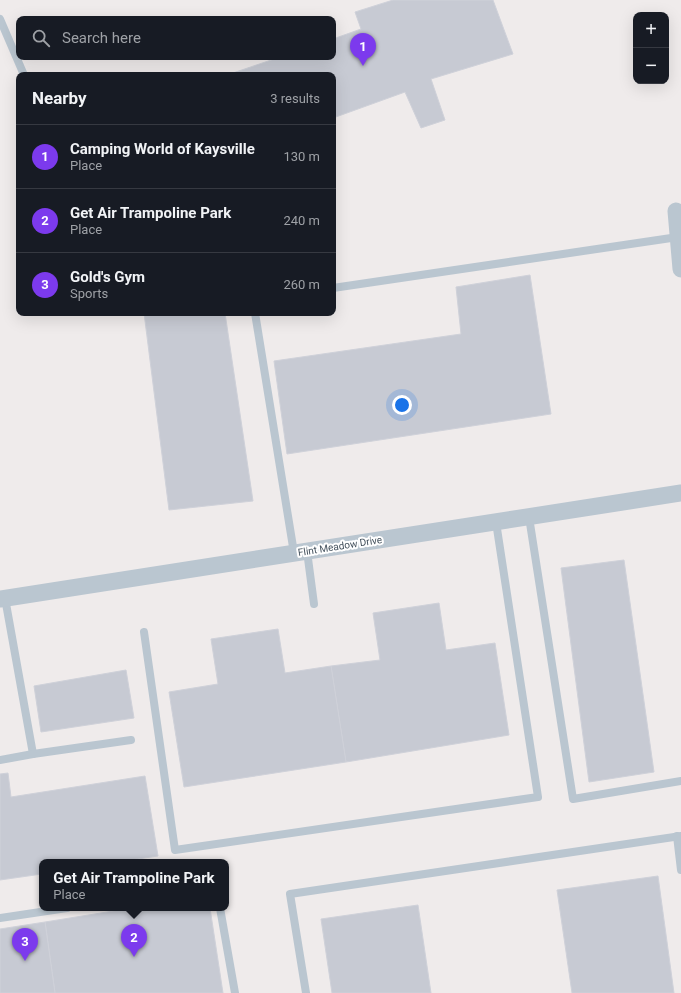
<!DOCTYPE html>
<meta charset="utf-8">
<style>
body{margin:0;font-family:Roboto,sans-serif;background:#20242c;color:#f1f3f6}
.controls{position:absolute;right:12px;top:12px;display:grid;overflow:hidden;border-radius:8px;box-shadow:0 4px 16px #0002}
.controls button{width:36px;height:36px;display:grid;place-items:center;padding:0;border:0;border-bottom:1px solid #363941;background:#171b24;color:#f1f3f6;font:20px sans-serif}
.you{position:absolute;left:402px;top:405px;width:14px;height:14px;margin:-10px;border:3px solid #fff;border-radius:50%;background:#1a73e8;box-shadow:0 0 0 6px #1a73e833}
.badge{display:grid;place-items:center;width:26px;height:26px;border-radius:50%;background:#7c3aed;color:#fff;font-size:13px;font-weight:700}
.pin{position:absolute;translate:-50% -33px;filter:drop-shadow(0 1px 2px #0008)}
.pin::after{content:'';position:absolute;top:21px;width:14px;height:12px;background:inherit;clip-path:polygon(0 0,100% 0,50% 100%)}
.popup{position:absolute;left:39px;top:859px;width:190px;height:52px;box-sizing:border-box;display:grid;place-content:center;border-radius:8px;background:#171b24;filter:drop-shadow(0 1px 3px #0005);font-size:13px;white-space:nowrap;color:#9ea1a6}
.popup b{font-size:15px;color:#f1f3f6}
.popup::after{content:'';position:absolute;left:50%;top:100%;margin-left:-8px;border:8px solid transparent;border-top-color:#171b24}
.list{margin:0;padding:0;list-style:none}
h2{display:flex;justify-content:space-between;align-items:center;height:52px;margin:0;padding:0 16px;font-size:17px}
h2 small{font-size:13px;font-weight:400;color:#9ea1a6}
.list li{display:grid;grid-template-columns:26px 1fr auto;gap:12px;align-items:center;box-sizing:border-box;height:64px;padding:0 16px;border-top:1px solid #363941}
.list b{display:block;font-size:15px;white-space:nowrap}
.list p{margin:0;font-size:13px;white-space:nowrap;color:#9ea1a6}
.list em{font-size:13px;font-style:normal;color:#9ea1a6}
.icon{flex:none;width:22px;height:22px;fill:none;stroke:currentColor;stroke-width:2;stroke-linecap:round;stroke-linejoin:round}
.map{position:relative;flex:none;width:681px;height:993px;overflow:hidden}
.search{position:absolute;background:#171b24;box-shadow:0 4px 16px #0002;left:16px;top:16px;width:320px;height:44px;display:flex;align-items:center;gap:10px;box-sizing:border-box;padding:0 14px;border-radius:8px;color:#9ea1a6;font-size:15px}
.panel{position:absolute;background:#171b24;box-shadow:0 4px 16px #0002;left:16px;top:72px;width:320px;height:244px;border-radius:8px}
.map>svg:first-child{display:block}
</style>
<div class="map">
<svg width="681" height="993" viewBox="0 0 681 993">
<rect width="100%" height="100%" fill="#efebeb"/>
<g fill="#c7cad3" stroke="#cfd1d9">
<path d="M393,0H493L513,54L431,79L445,120L421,128L405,92L333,118V75H227L280,57H333V39L361,29L355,12Z"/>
<path d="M530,275L551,414L287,454L274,361L461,334L456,287Z"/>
<path d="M144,313H225L253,501L169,510Z"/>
<path d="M624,560L654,772L589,782L561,568Z"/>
<path d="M439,603L446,650L495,643L509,735L346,762L331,666L380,660L373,613Z"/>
<path d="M278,629L285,673L331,666L346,762L184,787L169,692L218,684L211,639Z"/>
<path d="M126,670L134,718L41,732L34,686Z"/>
<path d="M8,773L11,797L145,776L158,856L117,862H42V874L0,880V774Z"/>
<path d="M658,876L674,993H572L557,890Z"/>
<path d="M418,905L431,993H332L321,919Z"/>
<path d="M132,908H210L223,993H55L45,922Z"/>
<path d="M45,922L55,993H0V929Z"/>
</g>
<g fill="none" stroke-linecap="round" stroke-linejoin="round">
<g stroke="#bac6d0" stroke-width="8">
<path d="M0,19L24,75"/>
<path d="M333,288L678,237"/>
<path d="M255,313L294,553"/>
<path d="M529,517L573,799L681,781"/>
<path d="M307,551L314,604"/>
<path d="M5,598L33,754L131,740"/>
<path d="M144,632L175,850L538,797L496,522"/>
<path d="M0,760L33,754"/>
<path d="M677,836L681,870"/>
<path d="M220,908L235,993"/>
<path d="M0,918L67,908"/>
<path d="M306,993L290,894L681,836"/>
</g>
<g stroke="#bac6d0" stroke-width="17">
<path d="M676,211L681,269"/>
<path d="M0,599L681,493"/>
</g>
</g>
<g text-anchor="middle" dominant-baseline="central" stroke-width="4" stroke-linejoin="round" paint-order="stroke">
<g font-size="10" fill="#424f5b" stroke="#fff">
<text transform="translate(340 546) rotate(-9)">Flint Meadow Drive</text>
</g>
</g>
</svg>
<div class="controls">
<button>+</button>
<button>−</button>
</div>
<div class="you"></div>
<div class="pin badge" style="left:363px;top:66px">1</div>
<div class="pin badge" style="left:134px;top:957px">2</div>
<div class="popup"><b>Get Air Trampoline Park</b>Place</div>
<div class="pin badge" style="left:25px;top:961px">3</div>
<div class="search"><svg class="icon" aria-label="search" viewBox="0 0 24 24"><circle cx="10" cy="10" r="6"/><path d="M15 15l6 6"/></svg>Search here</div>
<section class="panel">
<h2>Nearby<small>3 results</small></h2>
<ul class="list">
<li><span class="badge">1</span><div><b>Camping World of Kaysville</b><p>Place</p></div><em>130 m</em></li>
<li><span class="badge">2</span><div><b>Get Air Trampoline Park</b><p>Place</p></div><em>240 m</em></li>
<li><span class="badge">3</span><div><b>Gold's Gym</b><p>Sports</p></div><em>260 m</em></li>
</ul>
</section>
</div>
